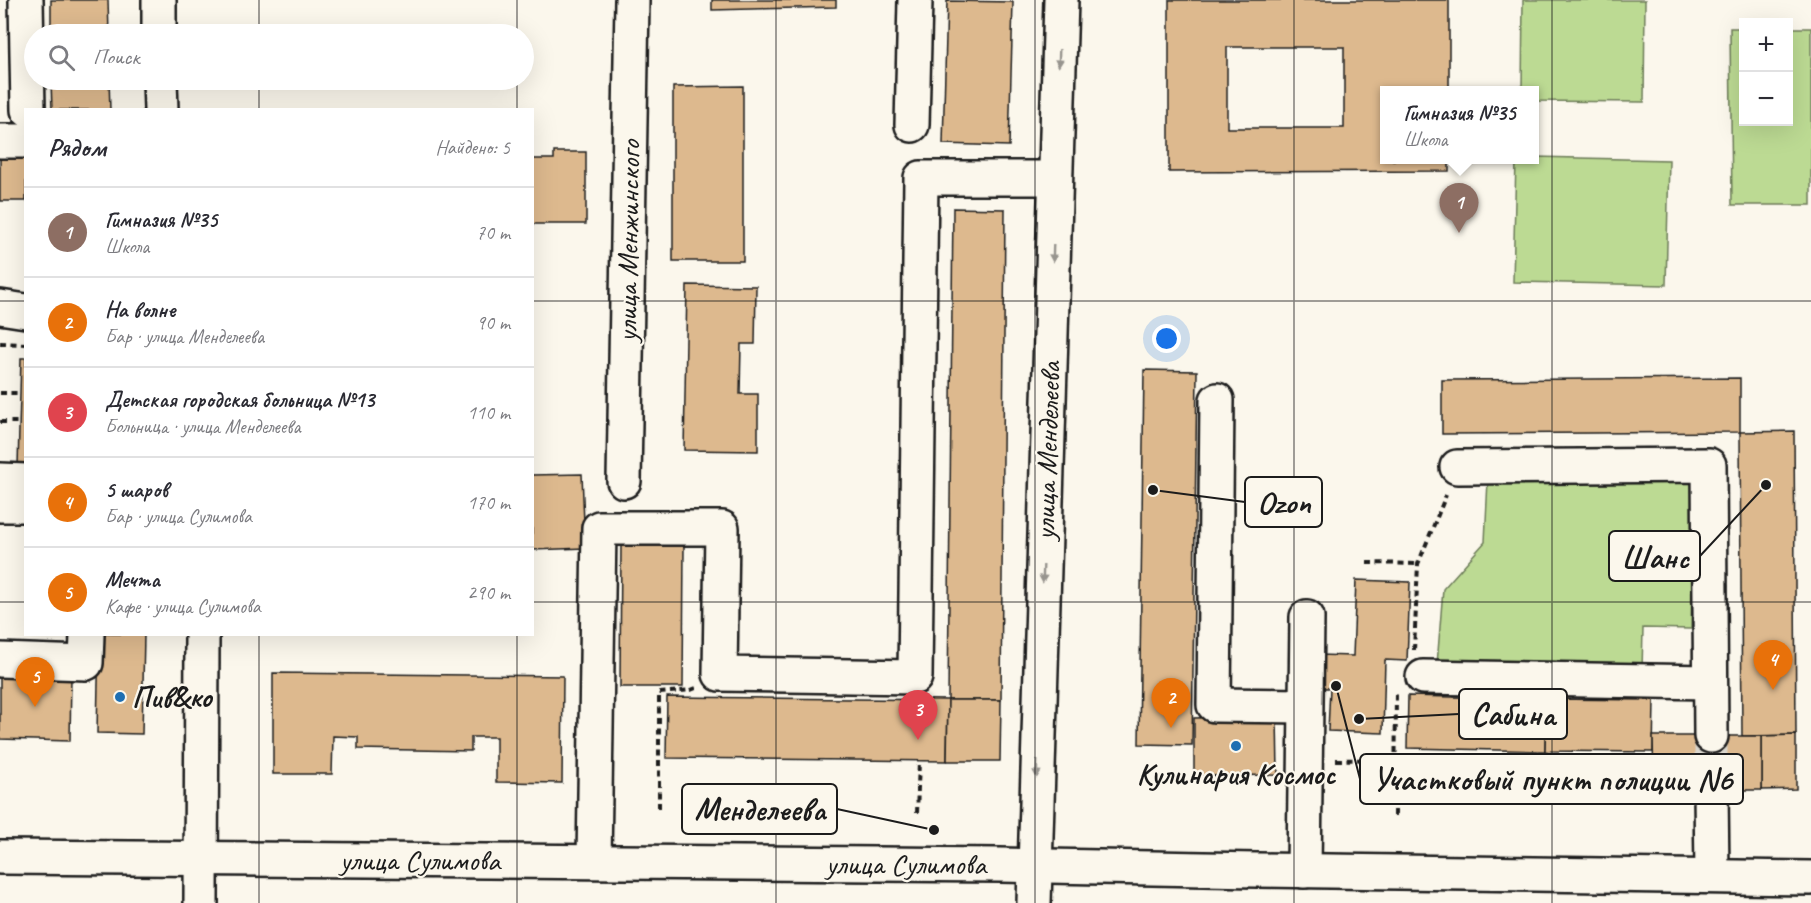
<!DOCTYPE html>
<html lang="ru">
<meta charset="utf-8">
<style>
body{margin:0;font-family:Caveat,sans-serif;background:#f2f2f3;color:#2b2b33}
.controls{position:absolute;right:18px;top:18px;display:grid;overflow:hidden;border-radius:0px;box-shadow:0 6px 24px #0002}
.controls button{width:54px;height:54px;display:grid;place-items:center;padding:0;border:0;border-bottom:2px solid #e1e1e2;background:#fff;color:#2b2b33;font:30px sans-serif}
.you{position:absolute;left:1167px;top:339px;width:21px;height:21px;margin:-15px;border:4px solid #fff;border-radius:50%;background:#1a73e8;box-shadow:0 0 0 9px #1a73e833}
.badge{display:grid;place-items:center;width:39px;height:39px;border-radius:50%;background:#1f6fb2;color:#fff;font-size:20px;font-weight:700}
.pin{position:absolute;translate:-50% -50px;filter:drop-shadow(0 2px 3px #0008)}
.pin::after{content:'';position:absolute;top:32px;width:21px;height:18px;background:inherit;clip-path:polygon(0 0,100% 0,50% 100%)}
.popup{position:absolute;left:1380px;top:86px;width:159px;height:78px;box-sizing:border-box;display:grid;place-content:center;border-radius:0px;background:#fff;filter:drop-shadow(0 2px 4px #0005);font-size:20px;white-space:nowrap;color:#7c7c81}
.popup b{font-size:22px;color:#2b2b33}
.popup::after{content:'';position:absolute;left:50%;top:100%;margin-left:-12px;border:12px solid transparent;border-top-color:#fff}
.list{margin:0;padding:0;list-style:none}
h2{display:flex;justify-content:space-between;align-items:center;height:78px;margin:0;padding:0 24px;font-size:26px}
h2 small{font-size:20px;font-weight:400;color:#7c7c81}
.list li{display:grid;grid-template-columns:39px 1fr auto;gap:18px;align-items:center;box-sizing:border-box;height:90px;padding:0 24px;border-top:2px solid #e1e1e2}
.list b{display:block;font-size:22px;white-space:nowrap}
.list p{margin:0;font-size:20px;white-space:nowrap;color:#7c7c81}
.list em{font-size:20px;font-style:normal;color:#7c7c81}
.icon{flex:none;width:33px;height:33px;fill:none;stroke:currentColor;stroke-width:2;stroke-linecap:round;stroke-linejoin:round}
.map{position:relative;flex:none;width:1811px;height:903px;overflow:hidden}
.search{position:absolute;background:#fff;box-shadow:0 6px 24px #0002;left:24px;top:24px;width:510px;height:66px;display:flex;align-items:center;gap:15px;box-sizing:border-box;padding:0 21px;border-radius:33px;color:#7c7c81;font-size:22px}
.panel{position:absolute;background:#fff;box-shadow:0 6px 24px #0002;left:24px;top:108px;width:510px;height:528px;border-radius:0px}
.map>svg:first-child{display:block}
</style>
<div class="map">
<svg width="1811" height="903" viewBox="0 0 1811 903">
<rect width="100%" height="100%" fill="#fbf7ec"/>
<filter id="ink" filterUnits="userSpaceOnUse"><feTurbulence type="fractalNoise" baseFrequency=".0167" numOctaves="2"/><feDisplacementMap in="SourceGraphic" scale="12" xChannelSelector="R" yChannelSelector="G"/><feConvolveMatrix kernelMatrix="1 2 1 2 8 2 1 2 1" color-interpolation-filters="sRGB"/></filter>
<g filter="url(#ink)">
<g fill="#bcda93" stroke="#6c7b58" stroke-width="1.5">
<path d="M1523,0H1645L1644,102L1534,101V91L1522,90Z"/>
<path d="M1730,28H1743L1744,122H1788L1789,28H1811V205H1732Z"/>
<path d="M1534,157L1669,160L1666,285L1513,282L1516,160H1534Z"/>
<path d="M1694,478L1691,629L1643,628L1642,671L1437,665L1443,589L1485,542L1488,480Z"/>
</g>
<g fill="#ddb98e" stroke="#1c1c1c" stroke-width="1.5" fill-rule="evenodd">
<path d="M51,0H108L109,34H51Z"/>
<path d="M712,0H836V7L712,10Z"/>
<path d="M1169,0H1449V91H1384V160H1449V171L1169,172ZM1227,47H1344V128H1227Z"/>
<path d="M947,1L1013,2L1009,146L943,144Z"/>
<path d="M51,80H109L110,110H52Z"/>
<path d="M743,86V261H673V87Z"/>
<rect x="0" y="145" width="26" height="56"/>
<path d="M554,152H586V224H532V159H554Z"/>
<path d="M953,208L1005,209L1001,700H948Z"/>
<path d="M687,285L756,286L755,344H741L740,394H758V451L684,450Z"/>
<path d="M21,358H26V466H18Z"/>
<path d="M1144,370L1197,371L1192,745L1139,744Z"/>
<path d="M1740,378V432L1442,434V380Z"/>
<path d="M1794,431L1796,735L1742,736L1740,432Z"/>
<path d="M582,474L585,548L532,550V475Z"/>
<path d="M621,545H684L683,687H620Z"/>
<path d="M1356,580L1410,582L1407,661L1385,660L1383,733L1328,731L1330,688H1317L1318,655L1353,656Z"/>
<path d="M99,634H144L142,734L97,733Z"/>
<path d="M273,673L563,676L562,783L496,782V737H471V751L358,749V737L333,736L332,774H273Z"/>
<path d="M0,675L71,676L70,741L0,739Z"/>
<path d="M1408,696L1546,699L1545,751L1407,748Z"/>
<path d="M667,697L948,700L947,761L666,758Z"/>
<path d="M1546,699L1654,700L1653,752L1545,751Z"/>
<path d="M948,700H1001L1000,761H947Z"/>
<path d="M1277,716L1278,775L1194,776V718Z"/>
<path d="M1796,735V789L1762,790V736Z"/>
<path d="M1653,736H1762V790H1654Z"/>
</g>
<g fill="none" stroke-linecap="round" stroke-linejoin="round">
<path stroke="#dad6cd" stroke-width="33" stroke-dasharray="33 16" stroke-linecap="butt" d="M1711,736V790"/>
<g stroke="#1c1c1c" stroke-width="38">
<g id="minor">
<path d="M26,0L28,110"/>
<path d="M159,0V34"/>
<path d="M160,80L161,110"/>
<path d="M912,125L915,0"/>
<path d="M0,141H26"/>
<path d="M0,307L26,311"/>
<path d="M1217,400L1214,705L1305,706"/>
<path d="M1457,467L1709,465L1711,736"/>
<path d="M0,480L26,481"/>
<path d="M624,481L632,0"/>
<path d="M0,505H26"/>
<path d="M0,660L86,663L87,634"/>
<path d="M1423,677L1710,682"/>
<path d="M1711,790L1712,876"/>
<path d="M594,861L599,528H722L720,674L915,677L921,178H1055"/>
<path d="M1304,871L1307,617"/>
<path d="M201,903L202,634"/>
<path d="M1034,903L1061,0"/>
</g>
</g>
<g stroke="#1c1c1c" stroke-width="38">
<path id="major" d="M0,857L1000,865L1256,870L1811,878"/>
</g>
<g stroke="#1c1c1c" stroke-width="4" stroke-dasharray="6 4.5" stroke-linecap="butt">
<path d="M0,343L26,344"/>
<path d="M0,393H20"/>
<path d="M0,422H19"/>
<path d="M1367,563L1418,564"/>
<path d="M1414,650L1418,564L1446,495"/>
<path d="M1336,760L1395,759"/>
<path d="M659,808V693L691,690L696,688"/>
<path d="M917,813L919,761"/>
<path d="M1395,816L1396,691"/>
</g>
<use href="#minor" stroke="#fbf7ec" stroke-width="33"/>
<use href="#major" stroke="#fbf7ec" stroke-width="33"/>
</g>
<defs><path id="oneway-solid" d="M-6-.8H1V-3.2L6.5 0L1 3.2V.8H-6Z" transform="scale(1.5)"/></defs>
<g fill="#97948e">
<use href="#oneway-solid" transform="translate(1059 58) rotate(92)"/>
<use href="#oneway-solid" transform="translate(1053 253) rotate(92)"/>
<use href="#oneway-solid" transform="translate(1043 574) rotate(92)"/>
<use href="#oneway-solid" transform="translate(1037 769) rotate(92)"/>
</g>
</g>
<path fill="none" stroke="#1c1c1c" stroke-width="1.5" stroke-opacity="0.55" d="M259,0V34M517,0V34M776,0V903M1035,0V903M1294,0V903M1552,0V903M259,80V110M517,80V110M0,301H26M532,301H1811M0,602H26M532,602H1811M259,634V903M517,634V903"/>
<g fill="#1f6fb2" stroke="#fbf7ec" stroke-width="2">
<circle cx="120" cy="697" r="6"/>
<circle cx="1236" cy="746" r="6"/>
</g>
<g text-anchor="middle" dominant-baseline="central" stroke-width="4.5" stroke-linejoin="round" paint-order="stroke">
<g font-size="30" fill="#1c1c1c" stroke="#fbf7ec">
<text transform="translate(628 241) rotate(-89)">улица Менжинского</text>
<text transform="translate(1047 451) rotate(-88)">улица Менделеева</text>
<text x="420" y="860">улица Сулимова</text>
<text x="906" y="864">улица Сулимова</text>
</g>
<g font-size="30" font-weight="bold" fill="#1c1c1c" stroke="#fbf7ec" text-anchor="start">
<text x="132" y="697">Пив&amp;ко</text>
<text x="1236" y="774" text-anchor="middle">Кулинария Космос</text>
</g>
</g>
<path fill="none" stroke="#1c1c1c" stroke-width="2" d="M1153 490L1245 502M1766 485L1700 556M1359 719L1459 714M1336 686L1360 779M934 830L837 809"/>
<g fill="#1c1c1c" stroke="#fbf7ec" stroke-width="2">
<circle cx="1153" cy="490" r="6"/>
<circle cx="1766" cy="485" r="6"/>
<circle cx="1359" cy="719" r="6"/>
<circle cx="1336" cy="686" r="6"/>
<circle cx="934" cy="830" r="6"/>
</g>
<g fill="#fbf7ec" stroke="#1c1c1c" stroke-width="2">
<rect x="1245" y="477" width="77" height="50" rx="6"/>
<rect x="1609" y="531" width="91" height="50" rx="6"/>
<rect x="1459" y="689" width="108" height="50" rx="6"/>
<rect x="1360" y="754" width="383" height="50" rx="6"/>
<rect x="682" y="784" width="155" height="50" rx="6"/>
</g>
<g font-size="32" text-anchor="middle" font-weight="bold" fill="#1c1c1c">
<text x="1284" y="513">Ozon</text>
<text x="1655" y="568">Шанс</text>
<text x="1513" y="725">Сабина</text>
<text x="1552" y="790">Участковый пункт полиции N6</text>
<text x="760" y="820">Менделеева</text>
</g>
</svg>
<div class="controls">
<button>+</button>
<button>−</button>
</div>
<div class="you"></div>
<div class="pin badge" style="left:1459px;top:233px;background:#8d6e63">1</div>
<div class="popup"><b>Гимназия №35</b>Школа</div>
<div class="pin badge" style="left:1171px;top:728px;background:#e8710a">2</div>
<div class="pin badge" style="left:918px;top:740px;background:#e0444e">3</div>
<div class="pin badge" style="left:1773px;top:690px;background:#e8710a">4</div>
<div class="pin badge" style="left:35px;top:707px;background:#e8710a">5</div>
<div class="search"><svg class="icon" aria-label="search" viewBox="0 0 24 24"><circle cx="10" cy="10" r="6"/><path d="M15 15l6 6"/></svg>Поиск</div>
<section class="panel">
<h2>Рядом<small>Найдено: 5</small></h2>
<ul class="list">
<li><span class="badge" style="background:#8d6e63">1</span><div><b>Гимназия №35</b><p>Школа</p></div><em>70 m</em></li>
<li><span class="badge" style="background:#e8710a">2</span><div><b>На волне</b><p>Бар · улица Менделеева</p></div><em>90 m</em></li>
<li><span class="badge" style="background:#e0444e">3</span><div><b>Детская городская больница №13</b><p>Больница · улица Менделеева</p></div><em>110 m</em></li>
<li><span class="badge" style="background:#e8710a">4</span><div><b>5 шаров</b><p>Бар · улица Сулимова</p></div><em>170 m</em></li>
<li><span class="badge" style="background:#e8710a">5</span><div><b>Мечта</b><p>Кафе · улица Сулимова</p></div><em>290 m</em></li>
</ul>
</section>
</div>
